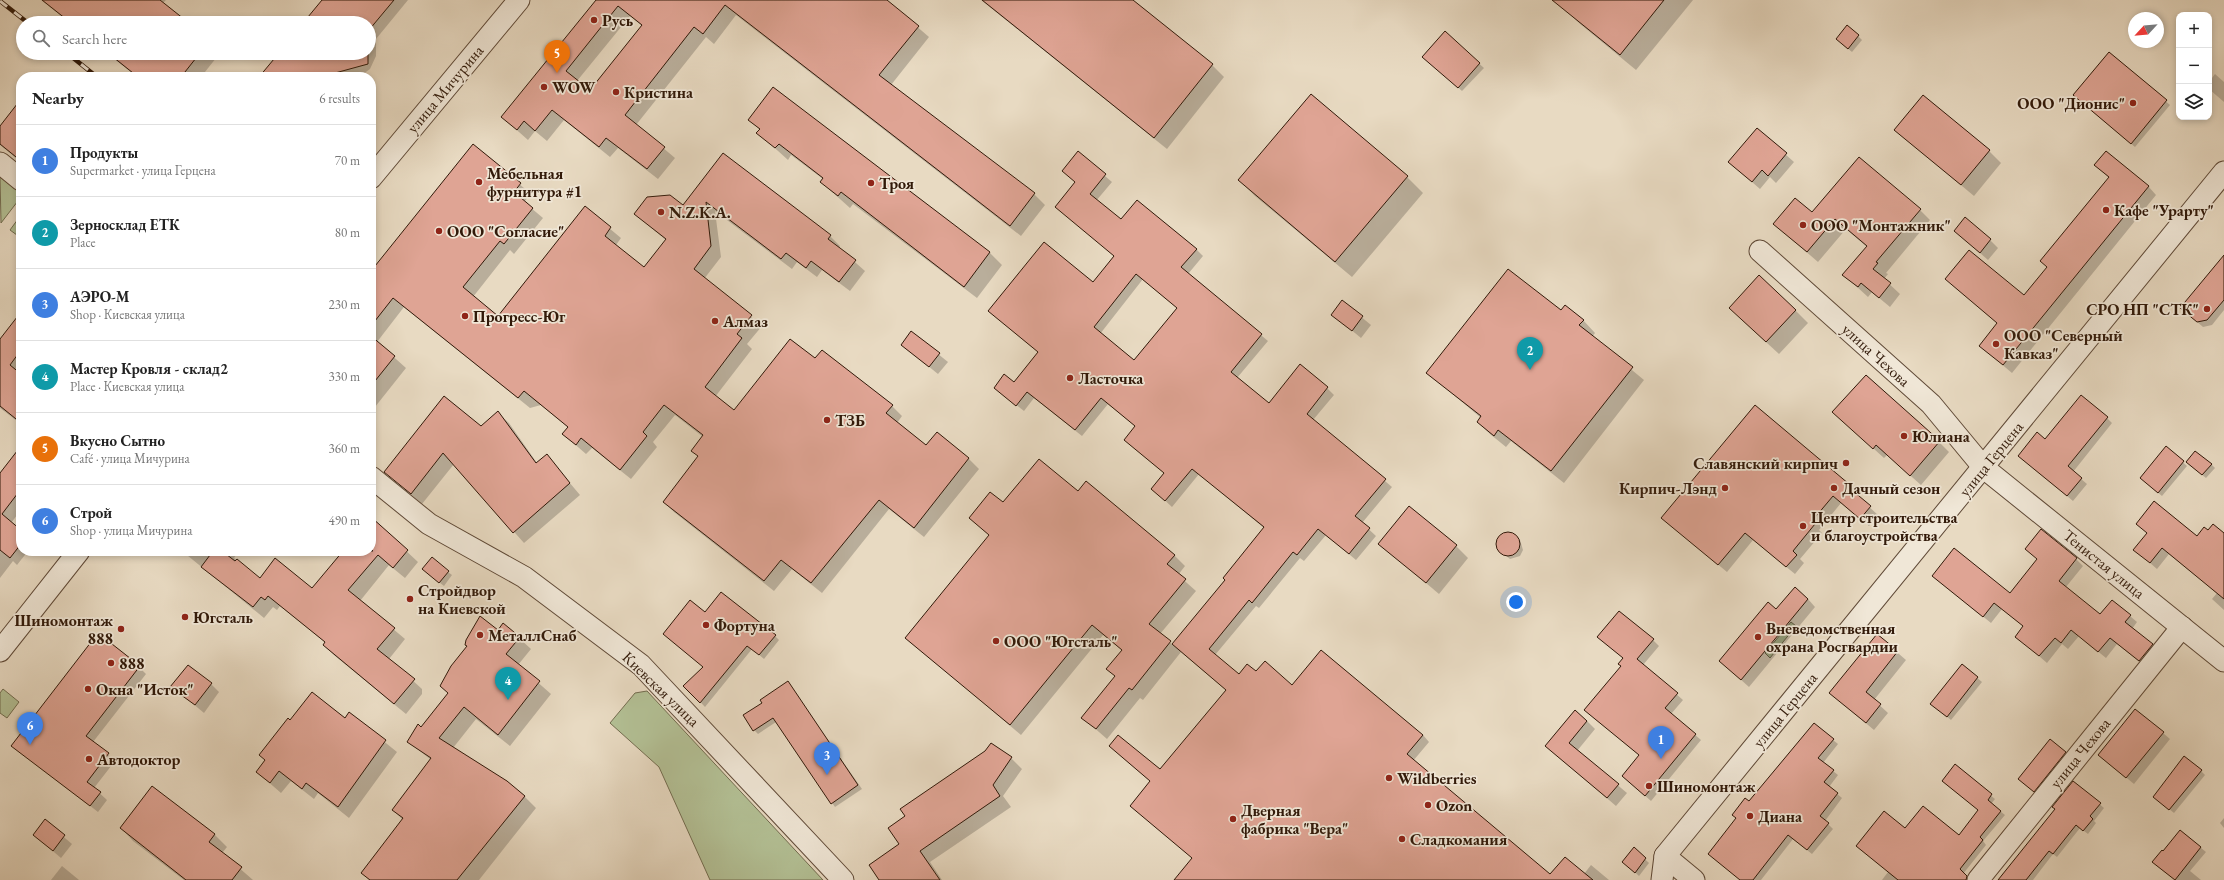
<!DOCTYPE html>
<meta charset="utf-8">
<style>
body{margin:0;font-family:"EB Garamond",serif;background:#f6f6f6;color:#222}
.controls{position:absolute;right:12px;top:12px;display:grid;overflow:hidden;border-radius:8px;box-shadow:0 2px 6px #0003}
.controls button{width:36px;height:36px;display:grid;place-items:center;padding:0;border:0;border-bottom:1px solid #e0e0e0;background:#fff;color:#222;font:20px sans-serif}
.compass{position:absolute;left:2128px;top:12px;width:36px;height:36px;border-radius:50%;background:#fff;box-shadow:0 2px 6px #0003;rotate:244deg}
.you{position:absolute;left:1516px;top:602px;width:14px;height:14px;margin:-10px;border:3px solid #fff;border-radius:50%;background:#1a73e8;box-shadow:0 0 0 6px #1a73e833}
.badge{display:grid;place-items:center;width:26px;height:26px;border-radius:50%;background:#8f2418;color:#fff;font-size:13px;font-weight:700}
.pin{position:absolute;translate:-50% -33px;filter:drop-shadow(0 1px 2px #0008)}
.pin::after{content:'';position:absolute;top:21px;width:14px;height:12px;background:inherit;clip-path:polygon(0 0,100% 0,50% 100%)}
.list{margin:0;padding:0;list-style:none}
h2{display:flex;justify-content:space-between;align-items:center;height:52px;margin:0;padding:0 16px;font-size:17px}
h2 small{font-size:13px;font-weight:400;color:#767676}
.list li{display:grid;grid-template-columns:26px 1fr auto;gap:12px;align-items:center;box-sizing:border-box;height:72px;padding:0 16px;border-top:1px solid #e0e0e0}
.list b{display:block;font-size:15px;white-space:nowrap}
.list p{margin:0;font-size:13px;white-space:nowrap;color:#767676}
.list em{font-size:13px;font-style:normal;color:#767676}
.icon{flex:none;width:22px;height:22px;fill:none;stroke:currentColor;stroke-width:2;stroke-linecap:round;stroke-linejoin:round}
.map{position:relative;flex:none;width:2224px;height:880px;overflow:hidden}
.search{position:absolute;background:#fff;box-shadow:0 2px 6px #0003;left:16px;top:16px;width:360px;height:44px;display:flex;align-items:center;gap:10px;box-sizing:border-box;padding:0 14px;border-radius:22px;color:#767676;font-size:15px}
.panel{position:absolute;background:#fff;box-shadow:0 2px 6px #0003;left:16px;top:72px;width:360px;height:484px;border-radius:16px}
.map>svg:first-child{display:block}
</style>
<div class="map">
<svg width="2224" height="880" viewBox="0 0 2224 880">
<rect width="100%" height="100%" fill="#e8dac2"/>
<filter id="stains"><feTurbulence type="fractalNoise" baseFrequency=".005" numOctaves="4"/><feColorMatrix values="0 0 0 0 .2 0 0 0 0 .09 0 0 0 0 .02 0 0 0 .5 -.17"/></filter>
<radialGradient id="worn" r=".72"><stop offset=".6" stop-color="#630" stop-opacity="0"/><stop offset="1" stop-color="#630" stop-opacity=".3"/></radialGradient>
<g fill="#b3c095" stroke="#726c4f">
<path d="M0,177L21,193V197L1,223Z"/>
<path d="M21,215V238L10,230Z"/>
<path d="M1791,622L1796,626L1770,658L1765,653Z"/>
<path d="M3,689L19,702L7,718L0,713V693Z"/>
<path d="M647,691L823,880H710L659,767L610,723L635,693Z"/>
</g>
<g fill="#0003" fill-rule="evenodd">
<path d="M41,0H166L163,3L187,23H70Z"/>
<path d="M323,0H408L376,39V56L370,69L359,77H260L280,53H369V23H305Z"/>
<path d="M597,0H886L929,37L891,85L1034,194L1045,205L1021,236L736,15L714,44L706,37L636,125L675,158L658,179L618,148L610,157L564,120L547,141L535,131L528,140L502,117ZM630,16L642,26L590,91L577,81Z"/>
<path d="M981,0H1131L1212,65L1224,77L1167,149Z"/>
<path d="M1568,0H1693L1636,70L1579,23L1563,7Z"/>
<path d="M1445,33L1484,68L1462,91L1428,61Z"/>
<path d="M1858,36L1862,40L1852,52L1841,43Z"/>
<path d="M107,53H220L201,77H137Z"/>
<path d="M2109,53L2170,105L2135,147L2078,99Z"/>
<path d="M2215,74L2224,82V102L2209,89V82Z"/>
<path d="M773,88L990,253L1002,265L977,298L853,204L850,208L821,182L823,179L791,155L788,160L758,133L760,130L749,120Z"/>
<path d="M21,117V162L0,145V128Z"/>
<path d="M1757,129L1794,162L1776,183L1770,177L1760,189L1729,162Z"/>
<path d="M1895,130L1989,151L2001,163L1974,196Z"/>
<path d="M473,145L531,194L524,202L543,218L514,254L510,250L473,297L498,317L585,208L621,238L616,245L644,268L667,241L635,214L684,206L723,155L830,236L840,246L839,248L865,271L850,291L822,270L817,277L797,262L792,269L715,211L721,257L704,279L762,326L747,344L752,349L715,397L734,411L816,360L892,406L902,416L897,423L926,446L969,459L979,469L924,537L889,509L822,593L792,569L774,591L674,512L664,502L699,457L703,437L675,415L653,442L657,447L631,479L592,448L586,454L563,434L569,428L541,405L530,408L404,307L377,342L406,368L371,412V272Z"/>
<path d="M1078,153L1112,182L1096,201L1121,221L1196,249L1203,256L1188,274L1268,341L1237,378L1269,404L1327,388L1334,395L1313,420L1392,487L1362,523L1376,536L1356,560L1326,535L1304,561L1300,558L1259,608L1256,606L1215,655L1239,675L1256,673L1423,735L1429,742L1413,761L1551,876L1584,874L1591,865L1609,880H1177L1193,859L1151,782L1110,746L1160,771L1227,691L1181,652L1143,700L1140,698L1107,739L1083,718L1116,677L1108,669L1123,651L1103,635L1021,735L907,638L990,536L970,518L1003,504L1078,492L1174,555L1185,566L1178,575L1196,591L1160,634L1173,645L1226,580L1264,528L1199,474L1172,507L1159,495L1165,474L1125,440L1136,427L1108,404L1082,436L1034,398L1024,411L1002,394L1015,383L1039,353L989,311L1093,284L1115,256L1076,183ZM1143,279L1178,308L1135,361L1100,334Z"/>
<path d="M2096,165L2148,186L2156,195L2012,373L1980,346L1998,324L1955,287L2024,297L2048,267L2109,178Z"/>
<path d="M1407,177L1423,193L1352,277L1255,196L1239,180Z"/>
<path d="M1920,210L1930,220L1886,273L1888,274L1884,279L1900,294L1890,307L1872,292L1868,297L1844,275L1867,247L1846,229L1818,262L1774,224L1812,214Z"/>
<path d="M1955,231L1990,240L1998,248L1988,260Z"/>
<path d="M2224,261V310L2212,325L2203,327L2187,313Z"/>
<path d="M1342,301L1371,325L1361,338L1332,314Z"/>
<path d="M1795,310L1808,323L1779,354L1742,320Z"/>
<path d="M1561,312L1583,320L1595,333L1592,337L1644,380L1564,483L1511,441L1506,447L1490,434L1478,422L1481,418L1428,373Z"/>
<path d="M21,314V424L0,408V341Z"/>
<path d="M912,333L948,362L938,374L902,345Z"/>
<path d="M498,413L509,423L537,463L547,456L580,495L524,543L454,464L422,504L385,472L481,427Z"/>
<path d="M2107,418L2112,423L2073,472L2087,484L2073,501L2025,461L2045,440Z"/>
<path d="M1844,422L1939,442L1949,452L1921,485L1887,455L1884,458Z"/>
<path d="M2166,447L2187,466L2162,496L2145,482Z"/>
<path d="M21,448V510L11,523L21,531V551H28L17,565L13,561L0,578V475Z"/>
<path d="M2211,464L2215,468L2206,478L2191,466Z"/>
<path d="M1848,484L1856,492L1855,494L1878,515L1869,526L1841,503L1819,530L1822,533L1800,559L1804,563L1795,574L1753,540L1727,572L1662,518Z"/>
<path d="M371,518L418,562L405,578L389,565L360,601L405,639L389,659L422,689V694L406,714L335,656L324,645L326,643L280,606L277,610L273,607L264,618L182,551H239L234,558L260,579L312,589L344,551H371Z"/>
<path d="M2208,532L2224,535V610L2212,599L2217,593L2169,554L2157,569L2135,550L2197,537Z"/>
<path d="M1510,533L1520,540L1523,550L1520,556L1510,559L1499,550L1497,543L1500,537Z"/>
<path d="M1380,544L1456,546L1468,558L1439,594Z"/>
<path d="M2076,559L2083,566L2066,587L2101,616H2130L2137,622L2132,629L2159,652L2146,667L2117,644L2106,658L2079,636L2068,649L2062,644L2047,663L2016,636L2024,627L2002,609L1991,623L1933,576L2010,594Z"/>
<path d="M448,572L452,575L444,586L427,573Z"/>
<path d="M1808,599L1815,607L1749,687L1720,661L1776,611Z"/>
<path d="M705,614L775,636L779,640L764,659L752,649L705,707L685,686L704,667Z"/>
<path d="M498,631L519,638L531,649L518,665L551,694L510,746L476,719L453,748L524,796L536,808L479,880H369L363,873L403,820L393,810L431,760L409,742Z"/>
<path d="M1877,635L1906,660L1874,700L1888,713L1874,730L1830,693Z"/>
<path d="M1653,640L1659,646L1643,665L1683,700L1671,714L1701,740L1651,801L1623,776L1640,756L1586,710Z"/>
<path d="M1962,665L1982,682L1951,720L1935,707Z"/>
<path d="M139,667L146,674L93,742L115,761L94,788L107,800L98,812L13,746Z"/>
<path d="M788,683L862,789L835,807L776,722L758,734L754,730L764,703Z"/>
<path d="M211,684L219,692L204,713L172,686Z"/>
<path d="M350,714L397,752L349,818L318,793L314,799L291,781L281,793L257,772L290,721L345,719Z"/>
<path d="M1587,721L1595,729L1577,751L1627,793L1616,806L1546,746Z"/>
<path d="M2163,733L2170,739L2134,784L2099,755Z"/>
<path d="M1833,740L1838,744L1823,763L1838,775L1829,787L1842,798L1825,821L1833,829L1812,854L1793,839L1761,880H1740L1749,803Z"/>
<path d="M2065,753L2069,756L2038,795L2023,783Z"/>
<path d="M1011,758L1022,769L1003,796L1011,807L930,862L942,880H880L900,845Z"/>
<path d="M1955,766L1995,799L1991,804L2005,815L1983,841L1986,845L1963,874L1970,880H1882L1888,872L1905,829L1959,836L1979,811Z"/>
<path d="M2201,771L2205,775L2174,813L2158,800Z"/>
<path d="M2074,782L2104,808L2094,821L2096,823L2088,834L2080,828L2057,857L2053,854L2033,880H2001L2056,809Z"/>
<path d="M152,787L215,835L227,847L222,853L253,880H184L133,841L121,828Z"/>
<path d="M2224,818V828L2220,823Z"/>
<path d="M45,821L72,844L61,858L34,835Z"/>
<path d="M2180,831L2206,852L2190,871L2201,880H2175L2157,865L2163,853Z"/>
<path d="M1634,849L1649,863L1639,876L1627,865Z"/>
<path d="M62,866L79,880H51Z"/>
</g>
<g fill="#dfa494" stroke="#311909" fill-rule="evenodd">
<path d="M42,0H160L189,23H71Z"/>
<path d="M322,0H394L369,30V23H303Z"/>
<path d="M596,0H887L919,26L879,75L1035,193L1010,226L725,5L703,34L694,27L625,115L665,147L647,169L606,138L599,147L552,110L535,131L524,121L517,130L501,117ZM618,6L642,25L590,90L566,71Z"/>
<path d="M982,0H1133L1213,64L1154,138Z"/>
<path d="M1552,0H1664L1620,55Z"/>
<path d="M1847,25L1859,35L1848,49L1836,39Z"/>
<path d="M1445,31L1480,63L1458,88L1422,57Z"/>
<path d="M2109,52L2167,100L2131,144L2073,95Z"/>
<path d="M108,53H200L181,77H138Z"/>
<path d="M279,53H368V64L335,73L332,77H259Z"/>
<path d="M773,87L990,252L964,287L841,192L838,196L820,182L823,178L779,144L775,148L756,133L760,129L748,120Z"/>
<path d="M1311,94L1408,176L1335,262L1238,180Z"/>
<path d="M1923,95L1990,150L1961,185L1894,130Z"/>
<path d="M21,99V161L0,144V126Z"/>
<path d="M1757,128L1787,153L1768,176L1762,170L1752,182L1728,162Z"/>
<path d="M473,144L521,183L514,192L533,208L504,244L500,241L463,287L498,316L585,206L611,227L605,236L644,267L666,239L634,214L647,197L670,195L683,205L723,153L831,235L828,239L856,260L839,282L811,261L806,268L786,253L781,259L706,202L711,246L694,269L752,315L737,334L742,338L705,387L734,410L790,339L815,358L822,350L893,405L886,413L926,445L937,432L969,458L914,528L879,500L811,583L781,560L764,581L663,502L698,456L691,451L703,435L664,405L643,432L647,436L620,470L581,438L576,445L562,434L568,427L524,391L518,398L393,298L371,326V271Z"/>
<path d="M1078,151L1106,174L1090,194L1121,219L1137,200L1197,249L1181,267L1262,334L1231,372L1269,403L1300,364L1328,387L1307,414L1386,479L1355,516L1370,528L1349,554L1318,529L1297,555L1293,552L1252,603L1249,600L1209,649L1239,674L1247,664L1256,671L1265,661L1292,685L1321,650L1423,735L1407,754L1550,874L1565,857L1593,880H1174L1192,858L1130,806L1150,781L1109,746L1118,735L1160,769L1226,690L1172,644L1225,580L1223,578L1264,527L1192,469L1165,501L1151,489L1164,473L1124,440L1135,426L1101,398L1075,430L1027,392L1016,406L994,388L1004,374L1014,382L1038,352L988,311L1044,242L1093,282L1114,256L1055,207L1075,182L1062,171ZM1136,274L1177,308L1134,360L1094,327Z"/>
<path d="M2106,151L2149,186L2003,365L1979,346L1997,323L1945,279L1969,250L2024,295L2047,267L2040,261L2109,177L2094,165Z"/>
<path d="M1859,157L1921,209L1876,262L1878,263L1873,269L1891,283L1879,298L1861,283L1858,287L1842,275L1867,246L1835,219L1807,252L1773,224L1795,198L1812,212Z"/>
<path d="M1965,217L1991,239L1980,253L1954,231Z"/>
<path d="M2224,255V300L2207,320L2197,322L2180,308Z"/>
<path d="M1508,269L1561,310L1565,305L1584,320L1579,325L1633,367L1551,471L1498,430L1494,436L1477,422L1481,416L1426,373Z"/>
<path d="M1759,275L1796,310L1766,342L1729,308Z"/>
<path d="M1342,300L1363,316L1352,331L1331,315Z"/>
<path d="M21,312V350L10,365L21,374V423L0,406V339Z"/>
<path d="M911,331L940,353L929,367L901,345Z"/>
<path d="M371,336L395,356L371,386Z"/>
<path d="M1866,375L1940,441L1910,476L1876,445L1873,449L1832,412Z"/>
<path d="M2081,395L2108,417L2068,466L2082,478L2067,496L2018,456L2037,432L2045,439Z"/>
<path d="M444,396L481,426L498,411L536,463L547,454L570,483L513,533L443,453L411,494L384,472Z"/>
<path d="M1755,405L1849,484L1847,486L1871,506L1860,519L1833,496L1812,521L1815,524L1793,551L1797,555L1786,567L1745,533L1718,565L1661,518Z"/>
<path d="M21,446V489L2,514L21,530V544L10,558L0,550V473Z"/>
<path d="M2166,446L2184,461L2158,493L2140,478Z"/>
<path d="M2195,451L2212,464L2202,475L2186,462Z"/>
<path d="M1039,459L1078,491L1086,481L1175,555L1167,564L1186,579L1149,624L1171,641L1132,690L1129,688L1096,729L1081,718L1115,676L1106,669L1122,650L1092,625L1010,725L905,638L989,535L969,518L990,492L1003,502Z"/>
<path d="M2154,501L2197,536L2204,527L2208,530L2213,524L2224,533V599L2162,548L2150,563L2133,550L2147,533L2136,524Z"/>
<path d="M1409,506L1457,545L1426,583L1378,544Z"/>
<path d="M371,517L408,550L393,568L378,555L348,590L395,628L377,649L415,679L394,704L323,645L325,642L268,596L265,600L261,597L253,607L201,567L213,551H222L235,561L237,559L260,578L275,558L312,588L343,551H373L371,549Z"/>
<path d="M2041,529L2077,558L2059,581L2100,614L2112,600L2131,615L2125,622L2153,644L2139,661L2110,638L2098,652L2071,630L2061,643L2055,638L2039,656L2015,637L2023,626L1994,603L1983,617L1932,576L1954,548L2010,593L2037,559L2025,549Z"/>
<circle cx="1508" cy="544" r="12"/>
<path d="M432,557L449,571L439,583L422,569Z"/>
<path d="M1795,587L1808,599L1741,680L1719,661L1768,602L1776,609Z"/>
<path d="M721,592L776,635L759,655L747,646L700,703L683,686L703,667L663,634L690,600L705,612Z"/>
<path d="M1619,611L1654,639L1637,659L1678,693L1665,708L1696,734L1645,796L1622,776L1639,755L1584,710L1621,666L1618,664L1623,658L1597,637Z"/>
<path d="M480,616L498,630L503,623L520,637L506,654L540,681L498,735L464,707L439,738L507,781L525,796L457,880H370L361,873L403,818L392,810L431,758L407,742L418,724L421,727L448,693L440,686L451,666L467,646L465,645L466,640Z"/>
<path d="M98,633L140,666L86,736L109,753L87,782L101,792L90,806L11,746Z"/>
<path d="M1877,634L1898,651L1866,692L1881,704L1866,723L1829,693Z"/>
<path d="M1962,664L1978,677L1947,717L1930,704Z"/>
<path d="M188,665L212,683L195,705L170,687Z"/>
<path d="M788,681L858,785L831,804L773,718L753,731L743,715L762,703L760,700Z"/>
<path d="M312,692L345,718L349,712L386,740L338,807L306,783L302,789L279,771L270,783L256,772L265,760L259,755L288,718L290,720Z"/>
<path d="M2135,709L2164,732L2126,778L2098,755Z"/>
<path d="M1575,710L1587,721L1569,743L1619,784L1607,798L1545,746Z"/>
<path d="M1814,723L1834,739L1818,758L1834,770L1824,782L1838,793L1820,816L1829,823L1807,850L1788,835L1753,880H1740L1708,854L1736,818L1732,815L1745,798L1749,801Z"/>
<path d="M2050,739L2066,752L2034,792L2018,779Z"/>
<path d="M991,743L1012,757L993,785L1000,796L920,851L940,880H879L869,865L899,844L888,828L905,816L900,809L985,751Z"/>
<path d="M2184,756L2202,770L2169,810L2153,797Z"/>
<path d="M1955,764L1992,794L1988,800L2001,811L1980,837L1983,840L1960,869L1967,876L1966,880H1898L1856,846L1884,811L1905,828L1923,806L1959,835L1978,810L1942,781Z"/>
<path d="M2073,781L2101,803L2090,816L2093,819L2083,831L2076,825L2053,854L2049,851L2026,880H1998L2055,809L2052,807Z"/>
<path d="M152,786L215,834L209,842L242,867L232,880H186L120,828Z"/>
<path d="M45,819L65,835L53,851L33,835Z"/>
<path d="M2180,830L2201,847L2175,880L2152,862L2162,850L2163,851Z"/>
<path d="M1634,847L1646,858L1635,873L1622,862Z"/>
</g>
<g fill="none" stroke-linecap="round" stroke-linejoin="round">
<g stroke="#5f4937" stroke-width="23">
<g id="minor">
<path d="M0,163L21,180"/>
<path d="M371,178L519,0"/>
<path d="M1760,251L1931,404L1984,468L2224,661"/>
<path d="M371,477L429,524L524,577L641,665L843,880"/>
<path d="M0,651L79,551"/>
<path d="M1665,856L1694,880"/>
<path d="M1662,880L1665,856L2224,172"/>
<path d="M1978,880L2182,627"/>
</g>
</g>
<use href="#minor" stroke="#f0e7d7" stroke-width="21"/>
<g stroke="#311909" stroke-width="4.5">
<g id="rail">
<path d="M0,1L28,23"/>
<path d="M67,53L97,77"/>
</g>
</g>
<use href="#rail" stroke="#f0e7d7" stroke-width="3" stroke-dasharray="9" stroke-linecap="butt"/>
</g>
<g fill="#8f2418" stroke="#f0e7d7" stroke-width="1.5">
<circle cx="594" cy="20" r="4"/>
<circle cx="544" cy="87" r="4"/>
<circle cx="616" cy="92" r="4"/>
<circle cx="2133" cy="103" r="4"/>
<circle cx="479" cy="182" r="4"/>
<circle cx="871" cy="183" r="4"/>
<circle cx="2106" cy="210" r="4"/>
<circle cx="661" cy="212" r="4"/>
<circle cx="1803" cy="225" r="4"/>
<circle cx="439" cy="231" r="4"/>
<circle cx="2207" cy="309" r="4"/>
<circle cx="465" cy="316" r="4"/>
<circle cx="715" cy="321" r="4"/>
<circle cx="1996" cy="344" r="4"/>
<circle cx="1070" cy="378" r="4"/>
<circle cx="827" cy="420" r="4"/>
<circle cx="1904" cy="436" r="4"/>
<circle cx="1846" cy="463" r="4"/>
<circle cx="1725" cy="488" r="4"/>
<circle cx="1834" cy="488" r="4"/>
<circle cx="1803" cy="526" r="4"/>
<circle cx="410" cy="599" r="4"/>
<circle cx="185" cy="617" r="4"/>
<circle cx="706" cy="625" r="4"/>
<circle cx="121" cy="629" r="4"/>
<circle cx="480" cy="635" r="4"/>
<circle cx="1758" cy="637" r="4"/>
<circle cx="996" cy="641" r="4"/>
<circle cx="111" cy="663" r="4"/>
<circle cx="88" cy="689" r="4"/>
<circle cx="89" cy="759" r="4"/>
<circle cx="1389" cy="778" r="4"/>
<circle cx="1649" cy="786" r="4"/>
<circle cx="1428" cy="805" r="4"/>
<circle cx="1750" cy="816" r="4"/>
<circle cx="1233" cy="819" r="4"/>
<circle cx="1402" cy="839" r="4"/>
</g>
<g text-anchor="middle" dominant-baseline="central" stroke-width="3.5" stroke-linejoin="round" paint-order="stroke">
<g font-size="16" font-weight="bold" fill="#311909" stroke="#f0e7d7" text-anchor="start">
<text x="602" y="20">Русь</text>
<text x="552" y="87">WOW</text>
<text x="624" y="92">Кристина</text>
<text x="2125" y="103" text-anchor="end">ООО "Дионис"</text>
<text x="487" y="173">Мебельная<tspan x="487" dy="18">фурнитура #1</tspan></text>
<text x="879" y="183">Троя</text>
<text x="2114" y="210">Кафе "Урарту"</text>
<text x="669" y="212">N.Z.K.A.</text>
<text x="1811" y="225">ООО "Монтажник"</text>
<text x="447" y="231">ООО "Согласие"</text>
<text x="2199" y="309" text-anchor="end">СРО НП "СТК"</text>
<text x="473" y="316">Прогресс-Юг</text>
<text x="723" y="321">Алмаз</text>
<text x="2004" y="335">ООО "Северный<tspan x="2004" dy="18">Кавказ"</tspan></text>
<text x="1078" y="378">Ласточка</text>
<text x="835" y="420">ТЗБ</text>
<text x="1912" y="436">Юлиана</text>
<text x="1838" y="463" text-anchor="end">Славянский кирпич</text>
<text x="1717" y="488" text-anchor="end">Кирпич-Лэнд</text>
<text x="1842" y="488">Дачный сезон</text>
<text x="1811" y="517">Центр строительства<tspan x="1811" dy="18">и благоустройства</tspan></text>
<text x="418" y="590">Стройдвор<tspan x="418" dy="18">на Киевской</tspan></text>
<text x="193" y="617">Югсталь</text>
<text x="113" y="620" text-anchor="end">Шиномонтаж<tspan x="113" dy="18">888</tspan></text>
<text x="714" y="625">Фортуна</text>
<text x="1766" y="628">Вневедомственная<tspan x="1766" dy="18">охрана Росгвардии</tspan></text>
<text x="488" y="635">МеталлСнаб</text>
<text x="1004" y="641">ООО "Югсталь"</text>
<text x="119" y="663">888</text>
<text x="96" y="689">Окна "Исток"</text>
<text x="97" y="759">Автодоктор</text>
<text x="1397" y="778">Wildberries</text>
<text x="1657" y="786">Шиномонтаж</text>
<text x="1436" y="805">Ozon</text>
<text x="1241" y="810">Дверная<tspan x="1241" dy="18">фабрика "Вера"</tspan></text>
<text x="1758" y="816">Диана</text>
<text x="1410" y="839">Сладкомания</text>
</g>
<g font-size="16" fill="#311909" stroke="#f0e7d7">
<text transform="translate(445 89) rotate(-50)">улица Мичурина</text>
<text transform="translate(1876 355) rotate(42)">улица Чехова</text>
<text transform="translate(1991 459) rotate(-51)">улица Герцена</text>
<text transform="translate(2104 564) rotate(39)">Тенистая улица</text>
<text transform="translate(661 689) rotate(44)">Киевская улица</text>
<text transform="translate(1785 710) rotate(-51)">улица Герцена</text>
<text transform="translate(2080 753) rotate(-51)">улица Чехова</text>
</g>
</g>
<rect width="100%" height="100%" filter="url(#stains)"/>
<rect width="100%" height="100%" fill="url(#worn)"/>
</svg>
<div class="controls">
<button>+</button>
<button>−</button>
<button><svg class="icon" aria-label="layers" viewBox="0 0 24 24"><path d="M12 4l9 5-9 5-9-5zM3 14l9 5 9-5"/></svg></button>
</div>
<svg class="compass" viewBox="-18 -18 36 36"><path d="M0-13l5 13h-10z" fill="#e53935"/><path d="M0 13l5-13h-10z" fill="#767676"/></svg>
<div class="you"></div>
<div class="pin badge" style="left:1661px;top:759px;background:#3f7fe0">1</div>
<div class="pin badge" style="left:1530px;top:370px;background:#0f9aa8">2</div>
<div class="pin badge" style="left:827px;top:775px;background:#3f7fe0">3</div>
<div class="pin badge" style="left:508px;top:700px;background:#0f9aa8">4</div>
<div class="pin badge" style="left:557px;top:73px;background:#e8710a">5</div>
<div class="pin badge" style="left:30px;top:745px;background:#3f7fe0">6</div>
<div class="search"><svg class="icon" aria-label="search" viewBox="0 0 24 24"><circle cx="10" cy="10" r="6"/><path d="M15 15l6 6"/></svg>Search here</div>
<section class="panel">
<h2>Nearby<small>6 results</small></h2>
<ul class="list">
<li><span class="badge" style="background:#3f7fe0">1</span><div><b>Продукты</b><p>Supermarket · улица Герцена</p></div><em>70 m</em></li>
<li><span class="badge" style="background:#0f9aa8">2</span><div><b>Зерносклад ЕТК</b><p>Place</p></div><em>80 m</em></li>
<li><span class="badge" style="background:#3f7fe0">3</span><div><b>АЭРО-М</b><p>Shop · Киевская улица</p></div><em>230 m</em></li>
<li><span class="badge" style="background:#0f9aa8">4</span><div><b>Мастер Кровля - склад2</b><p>Place · Киевская улица</p></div><em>330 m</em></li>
<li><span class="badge" style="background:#e8710a">5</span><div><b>Вкусно Сытно</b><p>Café · улица Мичурина</p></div><em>360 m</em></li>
<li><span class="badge" style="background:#3f7fe0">6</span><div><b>Строй</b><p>Shop · улица Мичурина</p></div><em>490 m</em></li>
</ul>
</section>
</div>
